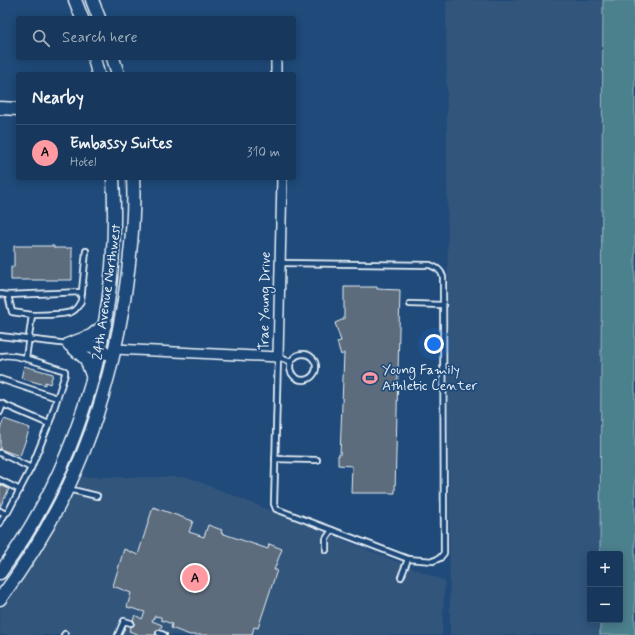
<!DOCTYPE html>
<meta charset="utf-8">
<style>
body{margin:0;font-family:Mynerve,sans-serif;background:#203f62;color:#f1f3f6}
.controls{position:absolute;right:12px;bottom:12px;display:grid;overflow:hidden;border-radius:4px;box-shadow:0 2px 10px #0003}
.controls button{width:36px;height:36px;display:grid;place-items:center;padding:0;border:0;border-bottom:1px solid #365272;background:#17385c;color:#f1f3f6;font:20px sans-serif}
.you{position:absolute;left:434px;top:344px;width:14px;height:14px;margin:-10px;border:3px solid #fff;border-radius:50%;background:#1a73e8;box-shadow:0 0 0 6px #1a73e833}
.badge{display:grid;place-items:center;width:26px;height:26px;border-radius:50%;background:#ff9aa2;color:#111;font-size:13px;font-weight:700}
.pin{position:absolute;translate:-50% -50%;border:2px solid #fff;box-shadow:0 1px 4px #0006}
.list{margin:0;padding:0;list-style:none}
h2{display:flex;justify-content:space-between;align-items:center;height:52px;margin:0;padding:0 16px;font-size:17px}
h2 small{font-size:13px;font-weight:400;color:#9eacbb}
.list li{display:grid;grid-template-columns:26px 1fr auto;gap:12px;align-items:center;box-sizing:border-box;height:56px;padding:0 16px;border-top:1px solid #365272}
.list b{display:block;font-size:15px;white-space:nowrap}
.list p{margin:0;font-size:13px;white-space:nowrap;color:#9eacbb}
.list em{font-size:13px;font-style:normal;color:#9eacbb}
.icon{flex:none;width:22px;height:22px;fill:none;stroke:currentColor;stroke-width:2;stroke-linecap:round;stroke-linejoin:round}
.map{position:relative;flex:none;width:635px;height:635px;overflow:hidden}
.search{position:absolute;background:#17385c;box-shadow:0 2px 10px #0003;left:16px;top:16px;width:280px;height:44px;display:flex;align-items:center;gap:10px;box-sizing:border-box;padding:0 14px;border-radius:4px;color:#9eacbb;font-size:15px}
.panel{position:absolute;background:#17385c;box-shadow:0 2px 10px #0003;left:16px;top:72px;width:280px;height:108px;border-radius:4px}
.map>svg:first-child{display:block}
</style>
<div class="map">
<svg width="635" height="635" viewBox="0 0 635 635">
<rect width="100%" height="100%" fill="#1f4a7a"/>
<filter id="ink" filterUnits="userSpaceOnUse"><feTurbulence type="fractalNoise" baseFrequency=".025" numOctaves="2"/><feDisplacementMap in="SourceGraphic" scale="8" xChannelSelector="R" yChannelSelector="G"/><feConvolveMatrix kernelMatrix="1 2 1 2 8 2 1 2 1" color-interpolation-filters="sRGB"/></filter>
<g filter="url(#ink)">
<g fill="#31547b" fill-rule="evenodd">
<path d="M446,0H635V635H450ZM590,554H620V620H590Z"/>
<path d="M79,477H188L445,581L442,635H0V610L51,536Z"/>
</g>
<path fill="#4c808d" stroke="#9ab8c2" d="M603,0H635V635H600V620H620V554H600Z"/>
<g fill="#5c6c7c" stroke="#e8f1f8">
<path d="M14,246H54V248H72V280H11V267H14Z"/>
<path d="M344,287H377V289L400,290L395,493H351L352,466L338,465V455H340L344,353L341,355L337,342L341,341L335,323L344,319Z"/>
<path d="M24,366L53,374L50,384L45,382V385L21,378Z"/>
<path d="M4,419L30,428L20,456L0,449V429Z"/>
<path d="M0,485L9,489L0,507Z"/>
<path d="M153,507L193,521L189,532L204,537L208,525L222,530L221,533L268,549L269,544L282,549L274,570H277L258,628L254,627L252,635H190L171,628L172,624L161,620V617L155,616L152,621L162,625L158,635H140L129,631L135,615L142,619L145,612L127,607L131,593L113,586L124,549L138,555Z"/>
</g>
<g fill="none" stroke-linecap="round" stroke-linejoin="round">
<g stroke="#e8f1f8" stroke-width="8">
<g id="lane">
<path d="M280,263L430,265C437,268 441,270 443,277L444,553L440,558L433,561L408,559"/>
<path d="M0,294L8,295L12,312L32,315L26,358"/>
<path d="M8,295L82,292"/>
<path d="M410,304L443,305"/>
<path d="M32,315C42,314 65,316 73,311C77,309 79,304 81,301L86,251"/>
<path d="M0,336L69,344"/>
<circle cx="303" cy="367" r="13"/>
<path d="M0,357C10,350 52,367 65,371V374L49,424"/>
<path d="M291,362L278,357L274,504L276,509L332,530L326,539V550"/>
<path d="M0,379L57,398"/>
<path d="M0,403L49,424L31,468L8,512L5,514L0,511"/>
<path d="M0,412L3,404"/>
<path d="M0,453L31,468"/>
<path d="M275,459L317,460"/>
<path d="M0,480L20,490"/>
<path d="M68,489L97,496"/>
<path d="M0,523L5,514"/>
<path d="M332,530L408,559L401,577"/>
<path d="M159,633L164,635"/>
<path d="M64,635L65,634"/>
<path d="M118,635L124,621L131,623"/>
</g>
</g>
<g stroke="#e8f1f8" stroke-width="12">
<g id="street">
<path d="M276,58V74"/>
<path d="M115,349L278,357L282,178"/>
</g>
</g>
<g stroke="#e8f1f8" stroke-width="15">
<g id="secondary">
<path d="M75,0L82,18"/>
<path d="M92,0L99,18"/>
<path d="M94,58L98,74"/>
<path d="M113,58L118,74"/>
<path d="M0,108L18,109"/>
<path d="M72,343L91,336L105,325"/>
<path d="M69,344L100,348L106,353"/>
<path d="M70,345L86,359L93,378"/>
<path d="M0,573C83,460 121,317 113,178"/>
<path d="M0,599C72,503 109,405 126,287C131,251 135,214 133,178"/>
</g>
</g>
<use href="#lane" stroke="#1f4a7a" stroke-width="4.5"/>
<use href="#street" stroke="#1f4a7a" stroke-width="9"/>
<use href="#secondary" stroke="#1f4a7a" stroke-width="12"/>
</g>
</g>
<defs>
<g id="stadium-bare" transform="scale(1.2)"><path d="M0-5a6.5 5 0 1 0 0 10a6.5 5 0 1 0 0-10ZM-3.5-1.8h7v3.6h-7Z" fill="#ff9aa2" stroke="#1f4a7a" stroke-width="2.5" paint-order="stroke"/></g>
</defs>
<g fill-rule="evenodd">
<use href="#stadium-bare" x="370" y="378"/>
</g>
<g text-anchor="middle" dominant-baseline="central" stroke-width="3.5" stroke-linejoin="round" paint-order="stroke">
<g font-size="14" fill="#e8f1f8" stroke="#1f4a7a">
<text transform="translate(107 292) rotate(-82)">24th Avenue Northwest</text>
<text transform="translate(265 301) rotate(-89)">Trae Young Drive</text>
</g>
<g font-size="14" fill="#e8f1f8" stroke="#1f4a7a" text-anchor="start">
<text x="382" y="370">Young Family<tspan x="382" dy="16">Athletic Center</tspan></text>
</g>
</g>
</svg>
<div class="controls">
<button>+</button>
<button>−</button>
</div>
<div class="you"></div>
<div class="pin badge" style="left:195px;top:578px">A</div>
<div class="search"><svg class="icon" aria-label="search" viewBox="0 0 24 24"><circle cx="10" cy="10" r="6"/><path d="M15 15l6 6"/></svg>Search here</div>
<section class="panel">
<h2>Nearby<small></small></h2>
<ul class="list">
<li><span class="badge">A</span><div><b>Embassy Suites</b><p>Hotel</p></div><em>310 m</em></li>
</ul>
</section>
</div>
